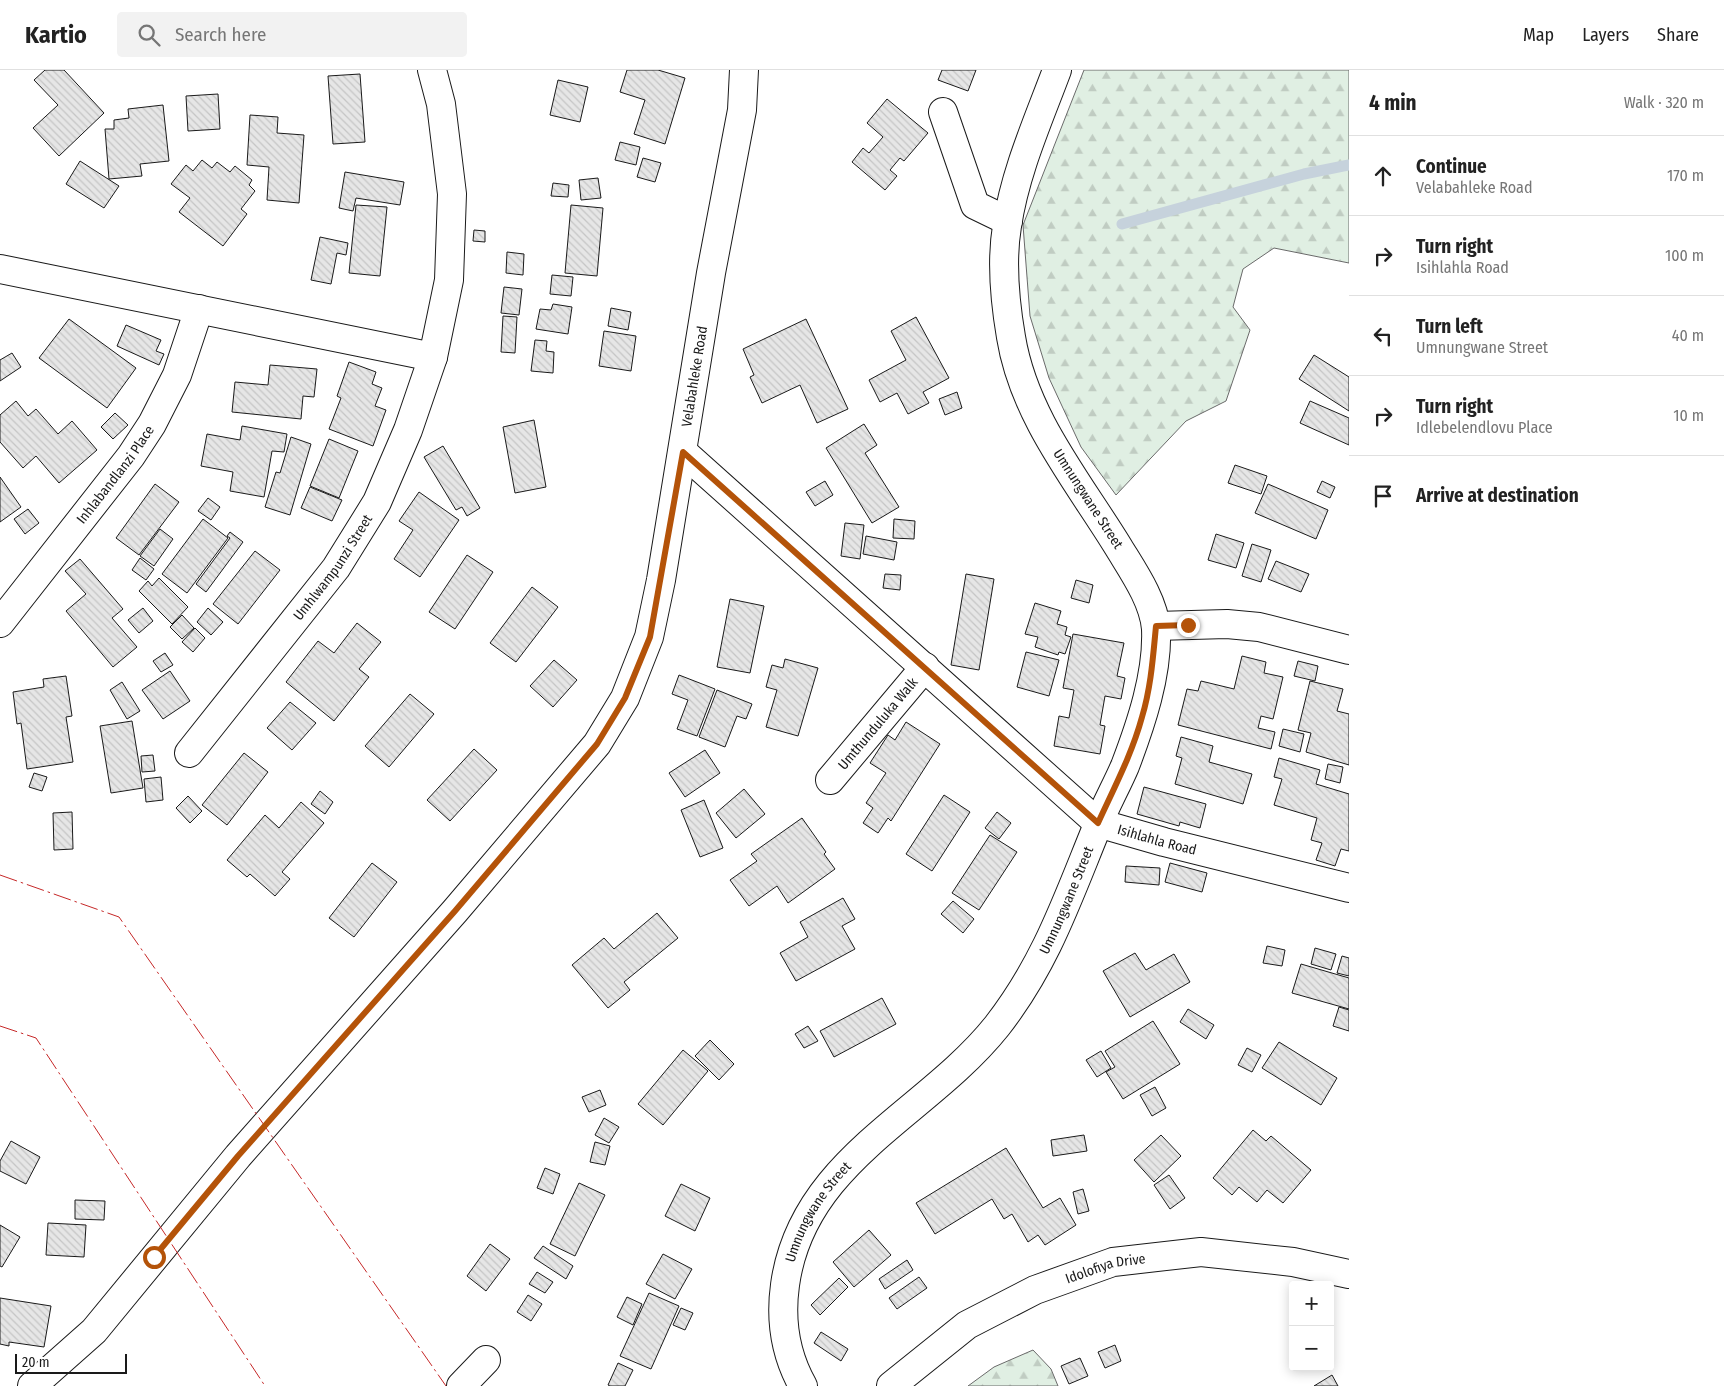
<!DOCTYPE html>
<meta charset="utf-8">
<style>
body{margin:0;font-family:"Fira Sans Condensed",sans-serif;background:#f2f2f2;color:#222}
.controls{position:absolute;right:15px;bottom:15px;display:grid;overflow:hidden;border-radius:5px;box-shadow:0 2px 12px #0003}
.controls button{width:45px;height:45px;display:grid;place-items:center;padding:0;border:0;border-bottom:1px solid #e0e0e0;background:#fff;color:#222;font:25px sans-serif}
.scale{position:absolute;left:15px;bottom:12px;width:112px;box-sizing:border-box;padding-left:5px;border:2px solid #1a1a1a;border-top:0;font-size:14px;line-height:18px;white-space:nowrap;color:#1a1a1a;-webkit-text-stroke:4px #fff;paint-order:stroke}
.stop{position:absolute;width:15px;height:15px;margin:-11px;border:4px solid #b45309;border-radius:50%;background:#fff}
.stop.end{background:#b45309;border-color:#fff;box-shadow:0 1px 5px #0008}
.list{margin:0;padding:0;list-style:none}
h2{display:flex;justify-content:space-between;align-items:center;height:65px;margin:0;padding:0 20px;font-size:21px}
h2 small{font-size:16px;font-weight:400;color:#767676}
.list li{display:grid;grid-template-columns:32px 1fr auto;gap:15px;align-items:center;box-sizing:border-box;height:80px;padding:0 20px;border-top:1px solid #e0e0e0}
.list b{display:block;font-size:19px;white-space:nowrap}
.list p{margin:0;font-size:16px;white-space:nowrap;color:#767676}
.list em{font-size:16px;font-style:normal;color:#767676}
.icon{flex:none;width:28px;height:28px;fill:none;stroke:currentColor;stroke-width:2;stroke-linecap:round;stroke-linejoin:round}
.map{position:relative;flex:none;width:1349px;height:1316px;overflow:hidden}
header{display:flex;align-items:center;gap:30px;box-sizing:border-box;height:70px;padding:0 25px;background:#fff;border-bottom:1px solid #e0e0e0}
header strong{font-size:24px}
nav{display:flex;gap:28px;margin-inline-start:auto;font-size:18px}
.search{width:350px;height:45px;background:#f2f2f2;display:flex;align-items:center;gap:12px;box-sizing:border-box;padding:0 18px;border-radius:5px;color:#767676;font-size:19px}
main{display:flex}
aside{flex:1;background:#fff}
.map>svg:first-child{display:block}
</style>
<header>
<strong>Kartio</strong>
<div class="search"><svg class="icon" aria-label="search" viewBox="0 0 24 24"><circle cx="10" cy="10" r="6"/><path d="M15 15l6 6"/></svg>Search here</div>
<nav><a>Map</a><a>Layers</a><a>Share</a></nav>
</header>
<main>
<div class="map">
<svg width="1349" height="1316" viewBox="0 0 1349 1316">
<defs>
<pattern id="forest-firs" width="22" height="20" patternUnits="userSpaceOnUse" patternTransform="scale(1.25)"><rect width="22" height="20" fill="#e0efe3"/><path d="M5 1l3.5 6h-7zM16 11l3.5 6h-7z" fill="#c0ccc2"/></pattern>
<pattern id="building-back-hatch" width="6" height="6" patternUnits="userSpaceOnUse" patternTransform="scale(1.25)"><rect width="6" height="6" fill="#e6e6e6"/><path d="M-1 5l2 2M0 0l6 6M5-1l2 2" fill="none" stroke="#c5c5c5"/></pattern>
</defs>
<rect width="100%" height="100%" fill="#fff"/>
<g fill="url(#forest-firs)" stroke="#6a6a6a">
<path d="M1084,0H1349V193L1274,178L1243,199L1233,237L1250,260L1226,331L1186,351L1116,425L1081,377L1049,308L1030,246L1023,155Z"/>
<path d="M1033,1280L1051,1299L1058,1316H968L994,1297Z"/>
</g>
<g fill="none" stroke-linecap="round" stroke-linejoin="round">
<path stroke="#c6d2dc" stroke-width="11" d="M1122,154L1304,104L1349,95"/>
</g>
<g fill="url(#building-back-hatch)" stroke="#1a1a1a">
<path d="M45,0H64L104,43L59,86L33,58L58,35L34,10Z"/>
<path d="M627,0H658L685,8L665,74L634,64L645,30L620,22Z"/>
<path d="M942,0H976L968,21L938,10Z"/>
<path d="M360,4L365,72L333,74L328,6Z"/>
<path d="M558,10L588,17L580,52L550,45Z"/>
<path d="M218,24L220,59L188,61L186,26Z"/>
<path d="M887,29L928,63L904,91L900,88L890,100L897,106L885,120L852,92L863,78L869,83L883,67L867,53Z"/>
<path d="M163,35L169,91L140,94L142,106L109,109L105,59H114V50L129,48L128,39Z"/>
<path d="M250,45L278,47L277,63L304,65L299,133L267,130L269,97L247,95Z"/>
<path d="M620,72L640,77L636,95L615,90Z"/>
<path d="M643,88L661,93L655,112L637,107Z"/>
<path d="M202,90L212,98L217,92L230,102L235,96L252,110L249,115L255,121L241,139L247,144L223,176L179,142L190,128L171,114L186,95L193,101Z"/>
<path d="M80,91L119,116L104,138L66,114Z"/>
<path d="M345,102L404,112L400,135L356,128L353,141L339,138Z"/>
<path d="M598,108L601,128L581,130L579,110Z"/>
<path d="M553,113L569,115L568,127L551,126Z"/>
<path d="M356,135L387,137L380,206L349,203Z"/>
<path d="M571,135L603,138L597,206L565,203Z"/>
<path d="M474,160L485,161V172L473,171Z"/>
<path d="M320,167L348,173L346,185L337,183L331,214L311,210Z"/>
<path d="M507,182L524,184L523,205L506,203Z"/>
<path d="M552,205L573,207L571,226L550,224Z"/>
<path d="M504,217L522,219L519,245L501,243Z"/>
<path d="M553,234L572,237L568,264L536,259L540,239L551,240Z"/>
<path d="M611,238L631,242L628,260L608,256Z"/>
<path d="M503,246L517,247L515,283L501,282Z"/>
<path d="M916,247L949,308L923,322L929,333L908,344L897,323L880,332L869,310L906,290L891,261Z"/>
<path d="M69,249L136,298L107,338L39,288Z"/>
<path d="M806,249L848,339L817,353L800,315L762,333L750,307L754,305L743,279Z"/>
<path d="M126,255L161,270L156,281L164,284L159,295L117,276Z"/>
<path d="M604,261L636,266L631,301L599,296Z"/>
<path d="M535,270L547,271L546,281L554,282L553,303L531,301Z"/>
<path d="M12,283L21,297L0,311V290Z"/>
<path d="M1314,285L1349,307V341L1299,309Z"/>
<path d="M349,292L376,302L372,314L382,318L375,336L386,340L373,376L329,359L341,328L337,326Z"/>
<path d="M270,295L317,299L314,327L303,326L301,349L232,342L235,312L268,315Z"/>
<path d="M957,322L962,338L945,345L939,329Z"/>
<path d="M16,331L28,346L36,339L58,364L72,351L97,380L59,413L36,386L23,398L0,372V345Z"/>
<path d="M1310,331L1349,348V375L1300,353Z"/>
<path d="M115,343L128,355L113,369L101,357Z"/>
<path d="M534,350L546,417L515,423L503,357Z"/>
<path d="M864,354L877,375L865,383L899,437L872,453L826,378Z"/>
<path d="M242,356L287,364L284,382L272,381L264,427L230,421L233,402L201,396L207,364L240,370Z"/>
<path d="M291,367L311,374L290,445L265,437L276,402L280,403Z"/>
<path d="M329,369L358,381L339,428L310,416Z"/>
<path d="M443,376L480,438L467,446L462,437L456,440L424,387Z"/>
<path d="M1235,395L1267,406L1261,424L1228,413Z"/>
<path d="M0,407L21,437L0,452Z"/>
<path d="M825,411L833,425L815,436L806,422Z"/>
<path d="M1322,411L1335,417L1330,428L1317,422Z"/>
<path d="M155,414L179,432L139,485L116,468Z"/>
<path d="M1268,414L1328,440L1316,469L1255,443Z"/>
<path d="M310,417L342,430L332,451L301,438Z"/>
<path d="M419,422L459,450L420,507L394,489L413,460L399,451Z"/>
<path d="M208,428L220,437L211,450L198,441Z"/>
<path d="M28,439L39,453L25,464L14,449Z"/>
<path d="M203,449L228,468L187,523L162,504Z"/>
<path d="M894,449L915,451L914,469L893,468Z"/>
<path d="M845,453L864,455L860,489L841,486Z"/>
<path d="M160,459L173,469L154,496L140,486Z"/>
<path d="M230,462L243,472L206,522L196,514L230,468L227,466Z"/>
<path d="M1216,464L1244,473L1236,498L1208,490Z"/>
<path d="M866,466L897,472L894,490L863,484Z"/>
<path d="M1252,474L1271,480L1261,512L1242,506Z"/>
<path d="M255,481L280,500L238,554L213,534Z"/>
<path d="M467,485L493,502L455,559L429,542Z"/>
<path d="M140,488L154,499L146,510L132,500Z"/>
<path d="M80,489L123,539L112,548L137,577L113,597L66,541L86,524L65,501Z"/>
<path d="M1276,491L1309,504L1301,522L1268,509Z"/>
<path d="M885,504L901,505L900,520L883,518Z"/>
<path d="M966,504L994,509L979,600L951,595Z"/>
<path d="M159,508L188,537L172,554L139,521L148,511L152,516Z"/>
<path d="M1076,510L1093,515L1089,533L1071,528Z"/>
<path d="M532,517L558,537L516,592L490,573Z"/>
<path d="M730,529L764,536L750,603L717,597Z"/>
<path d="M1035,533L1061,541L1057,554L1067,557L1065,565L1071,567L1065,584L1059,582L1058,585L1035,577L1038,567L1025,564Z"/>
<path d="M143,538L153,551L139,563L128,550Z"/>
<path d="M208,538L223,552L211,565L197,552Z"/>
<path d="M182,545L194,558L182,569L170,557Z"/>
<path d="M357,553L381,572L359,599L369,607L334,651L286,612L318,571L334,583Z"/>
<path d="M195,558L205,568L193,582L182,572Z"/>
<path d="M1073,564L1124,573L1117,606L1125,608L1121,629L1105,626L1100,655L1105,656L1100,684L1054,676L1059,646L1069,648L1074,620L1063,618Z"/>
<path d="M1026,582L1059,590L1049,626L1017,617Z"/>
<path d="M165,583L173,595L161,602L153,591Z"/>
<path d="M1242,586L1266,592L1264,603L1283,607L1273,649L1261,646L1258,658L1275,662L1271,679L1178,655L1187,619L1198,621L1201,611L1234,619Z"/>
<path d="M785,589L818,598L798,666L766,657L777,620L766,617L772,595L783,598Z"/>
<path d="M554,590L577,610L553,637L530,616Z"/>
<path d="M1298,591L1318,596L1315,611L1294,606Z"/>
<path d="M170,601L190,631L163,649L142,620Z"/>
<path d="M679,605L715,619L697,666L677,659L688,630L672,624Z"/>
<path d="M66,606L72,646L66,647L73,692L27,699L21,653L17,654L13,622L44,617L43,609Z"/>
<path d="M1310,611L1343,619L1337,641L1349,644V695L1306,682L1311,663L1298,660Z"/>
<path d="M122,612L140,641L127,649L110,620Z"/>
<path d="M717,620L752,634L746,649L737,646L725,677L699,667Z"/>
<path d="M410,624L434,644L389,697L365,676Z"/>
<path d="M290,632L316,653L292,680L267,658Z"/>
<path d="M132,651L143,718L111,723L100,656Z"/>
<path d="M906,652L940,674L891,751L888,748L878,763L863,753L873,738L866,733L886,703L870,693L888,665L895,670Z"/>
<path d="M1283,659L1304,664L1300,682L1279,676Z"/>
<path d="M1181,667L1213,676L1209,692L1252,704L1243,734L1175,714L1182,688L1176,686Z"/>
<path d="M474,679L497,700L450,751L427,730Z"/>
<path d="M705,680L720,703L685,727L669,703Z"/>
<path d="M244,683L268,702L227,755L202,735Z"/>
<path d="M153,685L155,701L142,702L141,686Z"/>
<path d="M1279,688L1320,700L1316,714L1349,724V781L1341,779L1335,796L1316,790L1322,773L1311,770L1317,748L1274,735L1282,709L1274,707Z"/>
<path d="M1328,694L1343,697L1340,713L1325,709Z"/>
<path d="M34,703L47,707L42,721L29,717Z"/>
<path d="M161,707L163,730L146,732L144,709Z"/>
<path d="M1144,717L1206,734L1200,758L1180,752L1179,756L1137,744Z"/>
<path d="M744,719L765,744L736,768L716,743Z"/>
<path d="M320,721L333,732L325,744L311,734Z"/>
<path d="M944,725L970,742L932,801L906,784Z"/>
<path d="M188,726L202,741L190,753L176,738Z"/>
<path d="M704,730L723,778L700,787L681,740Z"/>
<path d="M301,732L324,753L282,802L290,809L275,826L250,804L247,807L227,790L265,745L279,758Z"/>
<path d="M72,742L73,779L54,780L53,743Z"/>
<path d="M997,742L1011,753L999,769L985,758Z"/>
<path d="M802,748L826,782L824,784L835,799L788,833L777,816L749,836L730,810L757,791L751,784Z"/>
<path d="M990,765L1017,782L979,840L952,823Z"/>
<path d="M372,793L397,812L354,867L329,848Z"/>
<path d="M1170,793L1207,803L1202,822L1165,812Z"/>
<path d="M1126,796L1160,798L1159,815L1125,812Z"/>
<path d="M843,828L855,849L842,856L855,879L796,911L780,883L808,867L800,852Z"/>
<path d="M953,831L974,849L963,863L941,844Z"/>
<path d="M657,843L678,868L624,912L630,920L608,938L572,895L604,868L614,879Z"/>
<path d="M1267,876L1285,880L1282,896L1263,893Z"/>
<path d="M1315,878L1336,884L1331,900L1311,894Z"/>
<path d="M1135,883L1146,900L1174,884L1190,912L1130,947L1103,901Z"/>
<path d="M1342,886L1349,888V906L1337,903Z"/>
<path d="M1301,894L1349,908V939L1292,923Z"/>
<path d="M882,928L896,954L834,987L820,961Z"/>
<path d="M1339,937L1349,940V961L1333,956Z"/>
<path d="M1188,939L1214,955L1206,969L1180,952Z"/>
<path d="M1153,951L1180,994L1123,1029L1106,1002L1115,997L1105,981Z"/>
<path d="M808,956L818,971L804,978L795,964Z"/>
<path d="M710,970L734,994L719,1010L695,986Z"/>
<path d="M1279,972L1337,1008L1321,1035L1262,998Z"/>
<path d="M1247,978L1261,985L1252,1002L1238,995Z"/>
<path d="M683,980L708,1001L663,1055L638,1034Z"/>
<path d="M1101,981L1111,998L1097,1007L1086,990Z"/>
<path d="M1155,1017L1166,1038L1152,1046L1140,1025Z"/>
<path d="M600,1020L606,1035L589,1042L582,1027Z"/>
<path d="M604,1048L619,1057L609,1073L595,1065Z"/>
<path d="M1253,1060L1266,1071L1271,1066L1311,1100L1283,1133L1267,1120L1257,1132L1239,1117L1232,1125L1213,1108Z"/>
<path d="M1084,1065L1087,1081L1053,1086L1051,1070Z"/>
<path d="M1161,1065L1181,1086L1154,1112L1134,1090Z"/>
<path d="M11,1071L40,1087L26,1114L0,1101V1091Z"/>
<path d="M595,1072L610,1076L605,1095L590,1092Z"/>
<path d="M1006,1078L1043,1138L1060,1128L1076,1155L1045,1175L1038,1165L1028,1172L1012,1144L1004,1149L992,1129L935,1164L916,1133Z"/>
<path d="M545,1098L560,1104L553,1124L537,1118Z"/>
<path d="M1169,1105L1185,1128L1170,1139L1154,1115Z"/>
<path d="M579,1113L605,1125L575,1186L550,1174Z"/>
<path d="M681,1114L710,1128L695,1161L665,1146Z"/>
<path d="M1083,1119L1089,1141L1078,1144L1073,1122Z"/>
<path d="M75,1130L105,1131L104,1150L75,1149Z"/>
<path d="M48,1153L86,1155L84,1187L46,1185Z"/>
<path d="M0,1155L20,1167L2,1197L0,1196Z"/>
<path d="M869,1160L891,1185L854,1217L833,1192Z"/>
<path d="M490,1174L510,1189L486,1221L467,1206Z"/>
<path d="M543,1176L573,1196L566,1209L534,1188Z"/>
<path d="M663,1184L692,1199L675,1229L646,1214Z"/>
<path d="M907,1190L913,1200L885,1219L879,1209Z"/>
<path d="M537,1202L553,1212L545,1223L529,1214Z"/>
<path d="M919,1207L927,1218L897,1239L889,1228Z"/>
<path d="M839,1208L848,1217L820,1245L811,1235Z"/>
<path d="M649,1223L679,1236L651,1299L620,1286Z"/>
<path d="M528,1225L542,1234L531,1251L517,1242Z"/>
<path d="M627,1227L642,1234L633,1255L617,1247Z"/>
<path d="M0,1228L51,1236L44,1277L9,1272V1276L0,1274Z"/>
<path d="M681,1238L693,1243L685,1260L673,1255Z"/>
<path d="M821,1262L848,1279L841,1291L814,1273Z"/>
<path d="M1115,1275L1121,1291L1105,1298L1098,1282Z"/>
<path d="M1080,1288L1088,1306L1069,1314L1061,1296Z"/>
<path d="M618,1293L633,1300L625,1316H610L608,1315Z"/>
<path d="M1332,1305L1338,1316H1314Z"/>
</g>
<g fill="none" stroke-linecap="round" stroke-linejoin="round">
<g stroke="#1a1a1a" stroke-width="30">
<g id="minor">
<path d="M943,42L975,135L1008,151"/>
<path d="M0,199L433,287"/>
<path id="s1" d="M683,382L1098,753L1164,772L1349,818"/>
<path id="s2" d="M0,553L131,386L152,354L177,305L199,239"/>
<path d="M1156,556L1227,554L1259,557L1349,580"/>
<path id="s3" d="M189,683L336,498L377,432L408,360L433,287L449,210L452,124L441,34L432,0"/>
<path id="s4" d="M830,710L925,597"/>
<path id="s5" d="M32,1316L94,1261L238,1086L455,841L597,674L625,628L649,567L661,510L711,203L742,40L744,0"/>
<path d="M461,1316L486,1290"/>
<path id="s6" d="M803,1316C785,1284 780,1251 785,1215C802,1090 926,1045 997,956C1046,893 1067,830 1097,757C1105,736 1116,717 1125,696C1141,654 1158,604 1156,559C1154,531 1133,501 1119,478C1078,411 1024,347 1011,267C1005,232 1001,192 1007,156C1015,102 1038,51 1057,0"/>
<path id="s7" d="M891,1316L967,1255L1035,1220L1113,1192L1201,1182L1293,1192L1349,1204"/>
</g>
</g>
<use href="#minor" stroke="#fff" stroke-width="28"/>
<g stroke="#c62828" stroke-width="1" stroke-dasharray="18 4 2.5 4" stroke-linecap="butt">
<path d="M0,805L119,847L446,1316"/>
<path d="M0,956L36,968L265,1316"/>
</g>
</g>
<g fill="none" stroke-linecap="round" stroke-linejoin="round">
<path stroke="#b45309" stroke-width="6" d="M154,1187L238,1086L455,841L597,674L625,628L650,567L683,382L1098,753C1114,718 1132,684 1142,647C1151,617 1153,587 1156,556L1188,555"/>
</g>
<g text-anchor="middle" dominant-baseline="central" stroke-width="4" stroke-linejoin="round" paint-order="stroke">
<g font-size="14" fill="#1a1a1a" stroke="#fff">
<text stroke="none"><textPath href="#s5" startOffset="1240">Velabahleke Road</textPath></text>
<text stroke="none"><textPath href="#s2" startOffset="188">Inhlabandlanzi Place</textPath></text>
<text transform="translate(1088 429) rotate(57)">Umnungwane Street</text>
<text stroke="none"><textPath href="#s3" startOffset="235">Umhlwampunzi Street</textPath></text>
<text stroke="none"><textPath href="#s4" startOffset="74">Umthunduluka Walk</textPath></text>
<text stroke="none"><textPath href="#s1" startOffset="618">Isihlahla Road</textPath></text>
<text stroke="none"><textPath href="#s6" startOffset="591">Umnungwane Street</textPath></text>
<text stroke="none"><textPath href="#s6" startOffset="186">Umnungwane Street</textPath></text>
<text stroke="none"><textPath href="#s7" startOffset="248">Idolofiya Drive</textPath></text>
</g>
</g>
</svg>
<div class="controls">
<button>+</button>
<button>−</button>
</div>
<div class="scale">20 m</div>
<div class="stop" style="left:154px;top:1187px"></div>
<div class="stop end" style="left:1188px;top:555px"></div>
</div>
<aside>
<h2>4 min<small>Walk · 320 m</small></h2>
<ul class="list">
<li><svg class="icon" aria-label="ahead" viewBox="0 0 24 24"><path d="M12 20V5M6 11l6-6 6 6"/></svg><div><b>Continue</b><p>Velabahleke Road</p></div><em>170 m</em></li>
<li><svg class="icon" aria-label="right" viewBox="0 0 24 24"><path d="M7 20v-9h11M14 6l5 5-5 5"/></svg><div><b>Turn right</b><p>Isihlahla Road</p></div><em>100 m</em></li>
<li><svg class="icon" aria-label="left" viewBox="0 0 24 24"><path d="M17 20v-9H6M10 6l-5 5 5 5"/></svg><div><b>Turn left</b><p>Umnungwane Street</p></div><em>40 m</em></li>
<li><svg class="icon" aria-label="right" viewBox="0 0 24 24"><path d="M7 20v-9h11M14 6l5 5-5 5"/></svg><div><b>Turn right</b><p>Idlebelendlovu Place</p></div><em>10 m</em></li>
<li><svg class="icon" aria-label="arrive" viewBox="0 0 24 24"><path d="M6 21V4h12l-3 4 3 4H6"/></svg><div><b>Arrive at destination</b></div></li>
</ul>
</aside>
</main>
